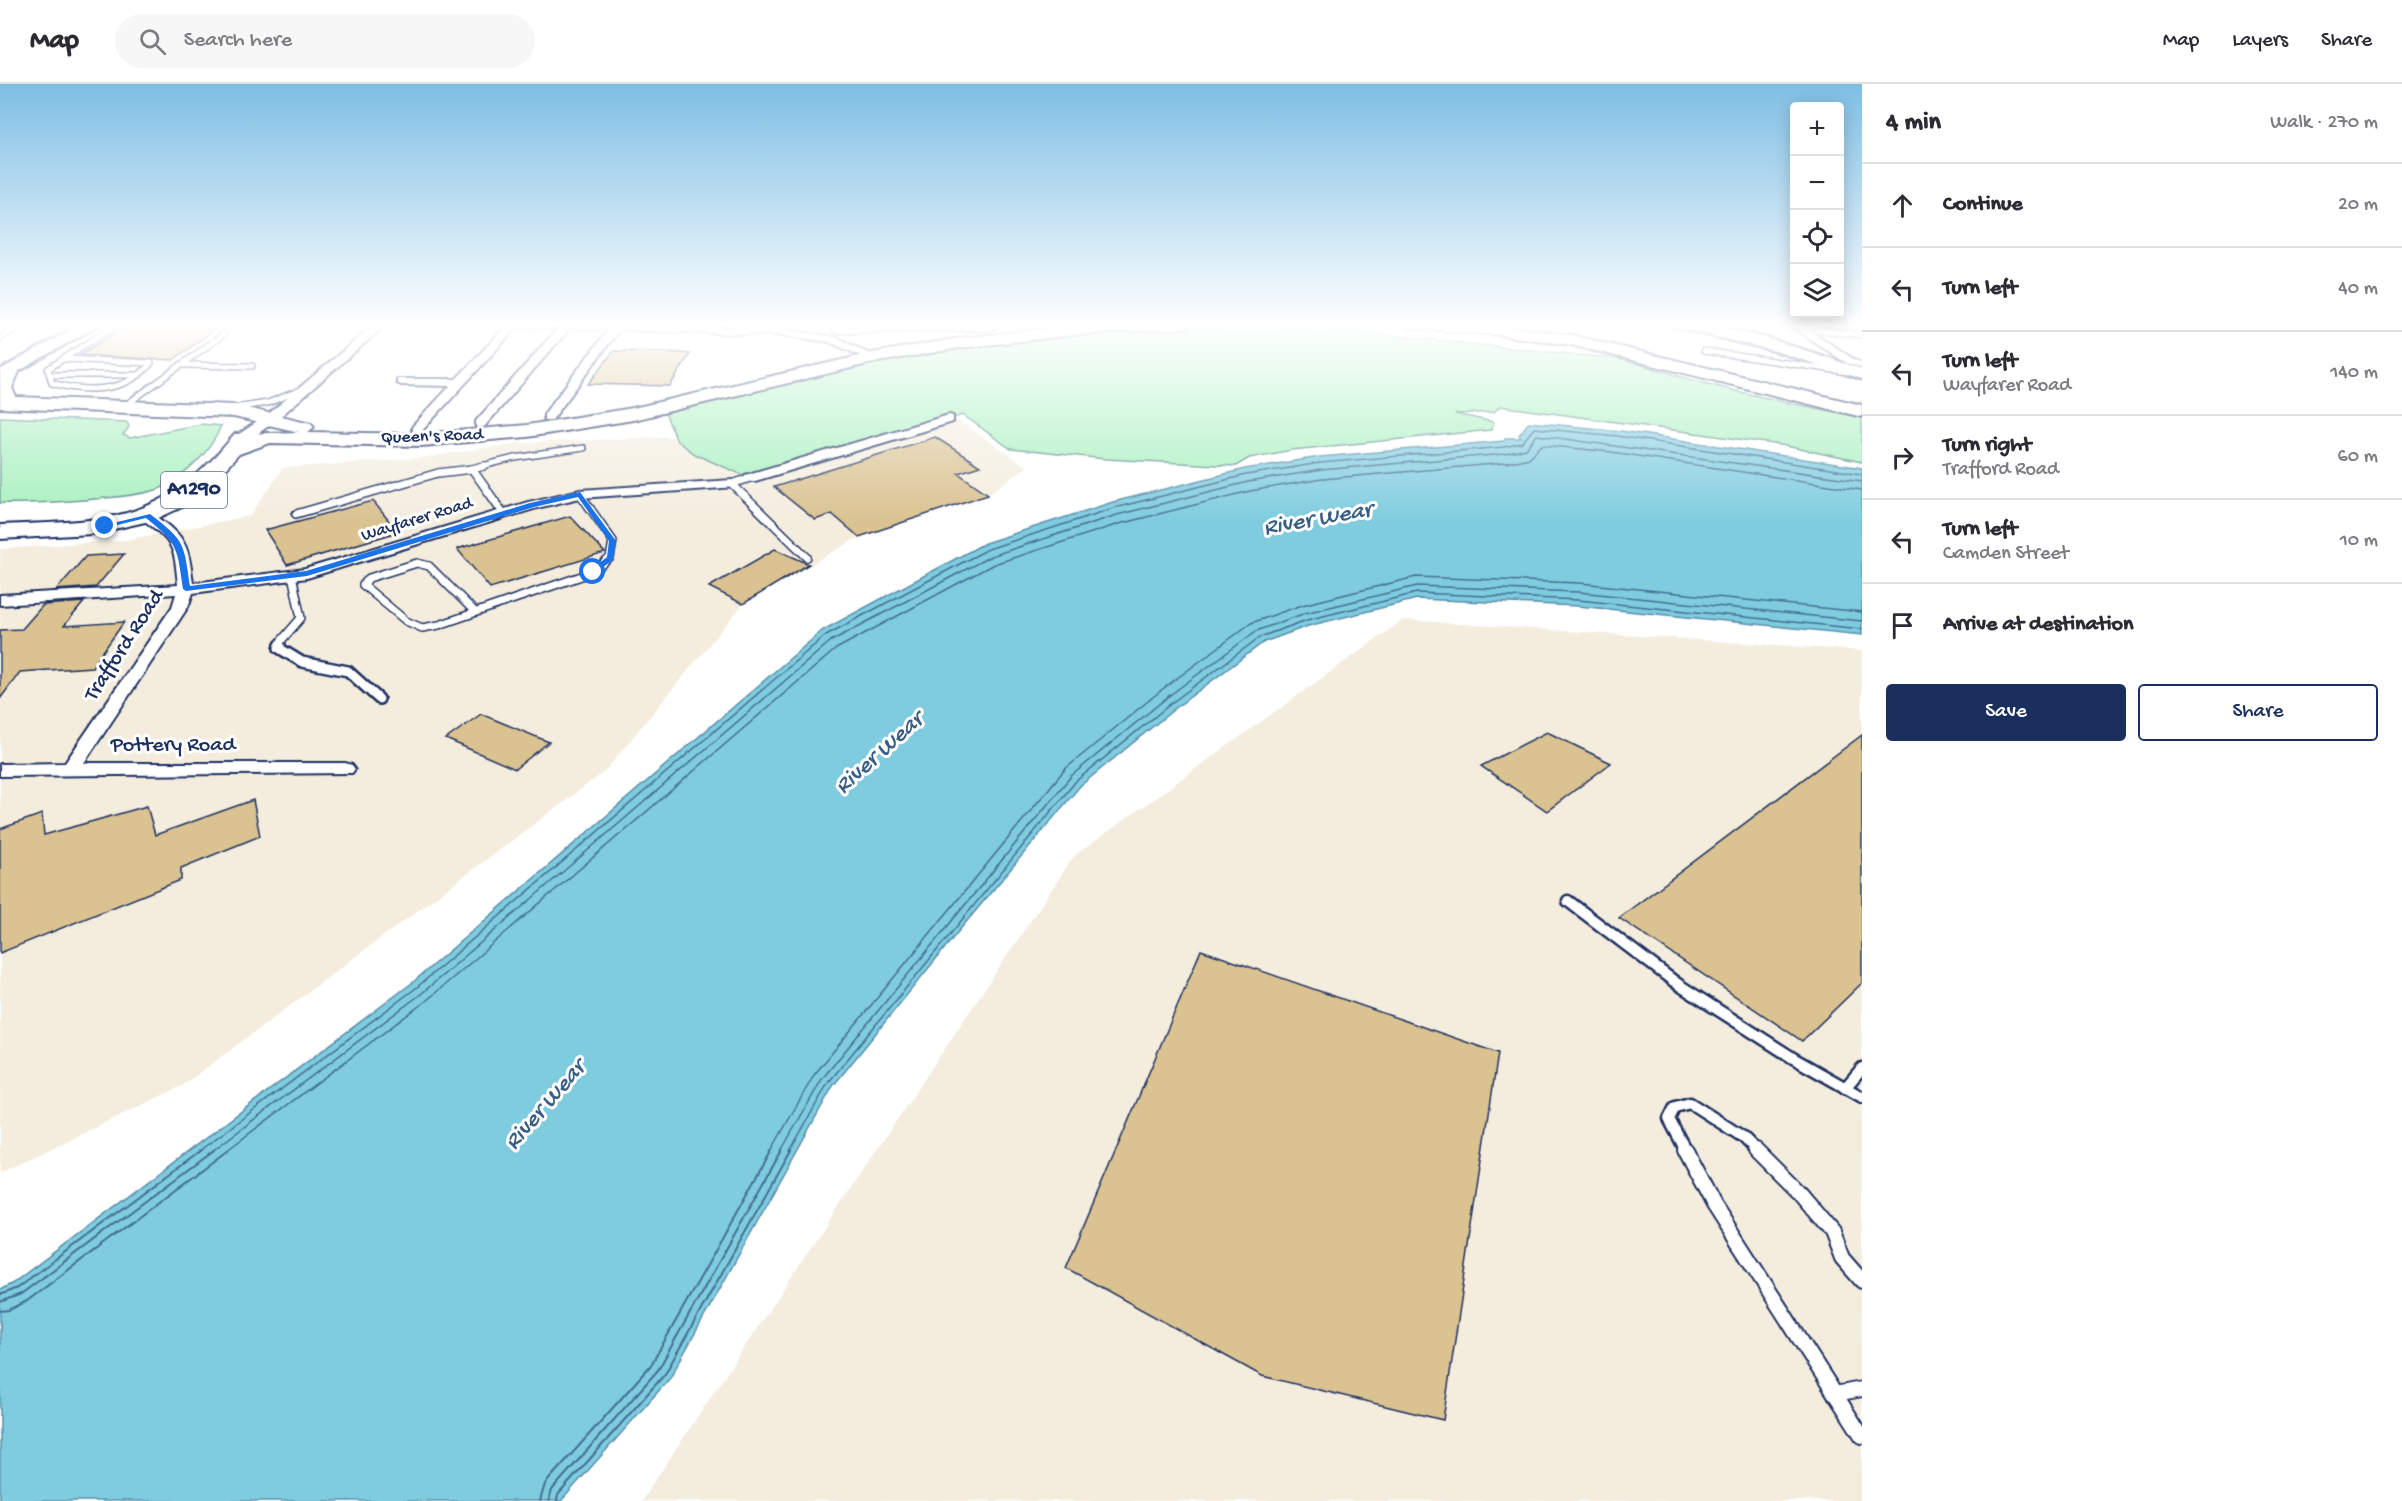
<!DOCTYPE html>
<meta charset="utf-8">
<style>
body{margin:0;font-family:"Gochi Hand",sans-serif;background:#f7f7f7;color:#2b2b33}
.controls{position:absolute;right:18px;top:18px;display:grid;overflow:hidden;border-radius:6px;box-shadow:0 3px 15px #0003}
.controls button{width:54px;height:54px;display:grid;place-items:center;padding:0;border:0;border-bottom:2px solid #e1e1e2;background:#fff;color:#2b2b33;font:30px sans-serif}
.stop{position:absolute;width:18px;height:18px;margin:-14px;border:4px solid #1a73e8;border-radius:50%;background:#fff}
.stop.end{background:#1a73e8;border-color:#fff;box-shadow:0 2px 6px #0008}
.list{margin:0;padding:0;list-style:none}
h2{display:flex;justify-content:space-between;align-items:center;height:78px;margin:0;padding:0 24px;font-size:26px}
h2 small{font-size:20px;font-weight:400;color:#7c7c81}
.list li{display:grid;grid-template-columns:39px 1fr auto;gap:18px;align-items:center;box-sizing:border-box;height:84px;padding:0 24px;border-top:2px solid #e1e1e2}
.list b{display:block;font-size:22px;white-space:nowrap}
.list p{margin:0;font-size:20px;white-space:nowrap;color:#7c7c81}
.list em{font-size:20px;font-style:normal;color:#7c7c81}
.actions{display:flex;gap:12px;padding:18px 24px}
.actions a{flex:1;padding:14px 0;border:2px solid #1b2f5e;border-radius:6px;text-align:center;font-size:21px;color:#1b2f5e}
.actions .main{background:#1b2f5e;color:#fff}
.icon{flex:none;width:33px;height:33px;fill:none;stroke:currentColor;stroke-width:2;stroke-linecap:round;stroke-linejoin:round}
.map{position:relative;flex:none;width:1862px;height:1417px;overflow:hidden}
header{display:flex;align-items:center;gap:36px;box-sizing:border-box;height:84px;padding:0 30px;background:#fff;border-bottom:2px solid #e1e1e2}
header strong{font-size:28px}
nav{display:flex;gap:33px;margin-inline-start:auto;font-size:21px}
.search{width:420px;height:54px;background:#f7f7f7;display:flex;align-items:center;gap:15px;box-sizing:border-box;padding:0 21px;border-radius:33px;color:#7c7c81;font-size:22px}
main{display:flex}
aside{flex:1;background:#fff}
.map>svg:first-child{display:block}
</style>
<header>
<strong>Map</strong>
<div class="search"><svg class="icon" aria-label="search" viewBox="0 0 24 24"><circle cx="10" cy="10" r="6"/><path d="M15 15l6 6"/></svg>Search here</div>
<nav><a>Map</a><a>Layers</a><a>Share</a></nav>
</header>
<main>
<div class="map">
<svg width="1862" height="1417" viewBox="0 0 1862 1417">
<rect width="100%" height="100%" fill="#fff"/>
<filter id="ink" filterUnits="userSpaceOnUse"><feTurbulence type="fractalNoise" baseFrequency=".0167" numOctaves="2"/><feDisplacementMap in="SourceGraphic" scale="12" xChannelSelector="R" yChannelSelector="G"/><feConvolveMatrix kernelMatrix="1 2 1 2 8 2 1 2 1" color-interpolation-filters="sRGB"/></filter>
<g filter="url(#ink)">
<g fill="#f4edde">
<path d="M931,318L1027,383L988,410L859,453L743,520L604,688L182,1002L0,1089V465L126,456L250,432L283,384L422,374L519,359L761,349Z"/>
<path d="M1403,536L1862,567V1417H641L1074,772Z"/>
</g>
<g fill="#a7f0be" stroke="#61908e" stroke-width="1.5">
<path d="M1270,242L1318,244L1618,275C1641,280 1663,287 1685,294C1743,310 1802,322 1862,333V378L1781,361L1500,322L1494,328L1455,330L1494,338L1491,346L1292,366L1249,374L1236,382L1106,375L1011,365L963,331L750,394L694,370L677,357L665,329C752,308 838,283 926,269C1040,250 1155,245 1270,242Z"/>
<path d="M0,333L127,338L129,343L123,351L130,354L201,340L221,342C211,367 186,392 161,404C139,415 29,420 0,419Z"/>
</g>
<path fill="#7fccdf" stroke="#578dab" stroke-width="1.5" d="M1529,338L1621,347L1862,384V551L1578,522L1417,515L1308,542L1264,558L1178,622L1080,702L957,849L833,1002L670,1294L561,1417H0V1206L13,1199L412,899L823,546L985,459L1113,418L1245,385L1320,373L1504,357L1505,354H1521L1519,351Z"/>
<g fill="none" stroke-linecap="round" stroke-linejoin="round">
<g stroke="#436e92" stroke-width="1.5">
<path d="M199,1067L416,904L826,551L988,465L1114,424L1246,391L1320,379L1504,363L1522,359L1534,344L1617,352L1862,390"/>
<path d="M212,1067L421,910L831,557L991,472L1117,431L1248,398L1321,386L1505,370L1526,365L1537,351L1862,397"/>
<path d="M226,1067L426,917L836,565L994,480L1119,440L1250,407L1322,395L1506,379L1529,374L1542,361L1611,368L1862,406"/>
<path d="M771,1067L814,991L1065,685L1164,604L1251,539L1302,521L1416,493L1580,499L1862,528"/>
<path d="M781,1067L822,995L1071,692L1170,611L1256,547L1305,529L1417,502L1579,508L1862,537"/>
<path d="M790,1067L828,999L1076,697L1174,617L1260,553L1307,536L1417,509L1578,516L1862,545"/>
</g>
<g stroke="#436e92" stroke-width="2">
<path d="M0,1211L17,1204L201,1066"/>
<path d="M0,1218L21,1210L214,1066"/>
<path d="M0,1227L9,1226L27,1217L228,1066"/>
<path d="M540,1417L545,1400L651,1281L772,1066"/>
<path d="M549,1417L552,1406L658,1286L782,1066"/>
<path d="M557,1417L558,1411L665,1290L791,1066"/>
</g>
</g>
<g fill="#dac291" stroke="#1b2f5e" stroke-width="1.5">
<path d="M131,239H224L173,276L79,271Z"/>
<path d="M614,267L666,268L690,270L670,302L588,300Z"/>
<path d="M935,353L980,382L958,389L988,410L859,453L832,430L815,436L774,403Z"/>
<path d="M373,417L398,448L287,481L265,446Z"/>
<path d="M570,432L605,469L490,504L457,465Z"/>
<path d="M775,465L809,480L743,520L709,503Z"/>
<path d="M124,470L96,503L56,506L86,472Z"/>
<path d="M84,518L64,542L124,538L92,583L20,588L0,615V546L22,545L43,521Z"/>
<path d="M481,630L549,658L515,685L446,655Z"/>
<path d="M1547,648L1611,679L1547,727L1481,682Z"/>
<path d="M1862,651V899L1802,957L1619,834Z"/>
<path d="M253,716L260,752L181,784V796L0,869V745L42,730L44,751L147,722L155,751Z"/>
<path d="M1201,866L1498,969L1443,1336L1262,1292L1066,1184Z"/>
</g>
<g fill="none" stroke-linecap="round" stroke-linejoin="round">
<g stroke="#1b2f5e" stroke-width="8">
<g id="lane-far4">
<path d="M1796,243L1862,251"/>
<path d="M0,254L27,239"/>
<path d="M1704,267L1862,290"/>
<path d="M63,275L151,279C127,309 86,309 52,299L48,285Z"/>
<path d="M63,275L119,239"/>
<path d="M1852,278L1862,281"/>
<path d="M181,281L252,282"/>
<path d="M50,291H139"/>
<path d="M123,323L224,250"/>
<path d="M233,324L268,319L303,305"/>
<path d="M478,383L515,374L583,364"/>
</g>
</g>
<g stroke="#1b2f5e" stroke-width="10">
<g id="lane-far3">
<path d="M484,382L472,385L504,430"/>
<path d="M750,394L732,400L807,473"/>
<path d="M296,430L438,389L472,385"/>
<path d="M474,527L429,482L417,479L369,494L363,501L406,537L422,544L439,541L593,488L610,474L613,457L580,410"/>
<path d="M279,563L281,557L301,534L292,491"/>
</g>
</g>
<g stroke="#1b2f5e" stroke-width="14">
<path id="lane-far2" d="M280,561L279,564L302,578L348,587L379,615"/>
</g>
<g stroke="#1b2f5e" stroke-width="15">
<g id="lane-far1">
<path d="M1568,817L1679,901L1793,974L1862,1013"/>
<path d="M1845,1004L1862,984"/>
<path d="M1686,1067L1669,1035L1675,1023L1690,1019L1743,1053L1757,1067"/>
</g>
</g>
<g stroke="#1b2f5e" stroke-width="18">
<g id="lane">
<path d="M1685,1066L1714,1121L1862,1352"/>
<path d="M1756,1066L1799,1109L1832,1148L1842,1174L1862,1197"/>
<path d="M1835,1310L1862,1305"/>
</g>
</g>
<g stroke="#1b2f5e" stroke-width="4">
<g id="street">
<path d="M376,239H388L274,338L246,358H236V352L266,332Z"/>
<path d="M493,239H614L781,245L836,253L878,274L872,277L829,258L781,251L619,246L552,336H544V330L608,246L570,244L484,343H476V337L558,244L517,243L420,349H412V343L450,302L401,301L397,299V295H456L506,242Z"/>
<path d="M829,239H840L841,243L997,239V243L992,246L838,249L834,248Z"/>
<path d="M1786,239H1799L1858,278L1848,280Z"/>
<path d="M949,331L953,332V338L755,397H745L743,394L745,391Z"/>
<path d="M732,396L739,400L737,403L580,414L537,424L307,494L193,509L188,523L84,679H345L352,681L355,685L352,689L0,692V680L65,679L172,523L176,510L0,521V511L178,501C174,461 174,459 142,435V429C151,427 156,432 163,437C189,456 189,469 193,499L305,485L528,418L580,406Z"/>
</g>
</g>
<g stroke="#1b2f5e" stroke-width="5">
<g id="secondary">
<path d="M83,239H102L0,298V286Z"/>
<path d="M1669,239C1734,239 1800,265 1862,285V295L1775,267L1671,242Z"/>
</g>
</g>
<g stroke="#1b2f5e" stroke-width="4">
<g id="primary">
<path d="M1099,239H1194L1186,244L1074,251L960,264L872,279L633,336L527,353L421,362L270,359L239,370L205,407L180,424L154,436L92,450L0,455V441C110,436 161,441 235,350L299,348L234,333L0,324V290L4,284L10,283L19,288L12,304L16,313L234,321L311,339L314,343L308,348L421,350L527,341L633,324L872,269L960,254Z"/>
<path d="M1400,239H1480L1571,251L1862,321V333L1571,261L1500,251L1408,244Z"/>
</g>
</g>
<use href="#lane-far4" stroke="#fff" stroke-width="5"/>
<use href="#lane-far3" stroke="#fff" stroke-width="7"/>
<use href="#lane-far2" stroke="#fff" stroke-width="9"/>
<use href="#lane-far1" stroke="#fff" stroke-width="10"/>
<use href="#lane" stroke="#fff" stroke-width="14"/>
<use href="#street" fill="#fff" fill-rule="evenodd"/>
<use href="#secondary" fill="#fff" fill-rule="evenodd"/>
<use href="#primary" fill="#fff" fill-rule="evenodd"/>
</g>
</g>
<linearGradient id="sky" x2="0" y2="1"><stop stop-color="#7ebee4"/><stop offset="0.55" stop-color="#fff"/><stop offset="1" stop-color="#fff" stop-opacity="0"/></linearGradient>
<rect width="1862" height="438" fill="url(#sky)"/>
<path fill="#1a73e8" d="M580,408L616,457L613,476L593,490L591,486L607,473L609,457L578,413L534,423L307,492L186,507L183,505C177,465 179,460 146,434L105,444L101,442L150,430C185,457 184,459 190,502L306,487L530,419Z"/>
<g text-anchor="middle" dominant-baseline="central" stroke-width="6" stroke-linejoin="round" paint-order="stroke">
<g font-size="18" fill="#1b2f5e" stroke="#fff">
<text transform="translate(432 353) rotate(-2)">Queen's Road</text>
<text transform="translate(417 436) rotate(-17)">Wayfarer Road</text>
</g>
<rect fill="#fff" stroke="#5f6d8e" stroke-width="1.5" x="161" y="388" width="66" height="36" rx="4.5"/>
<g font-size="21" font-weight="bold" fill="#1b2f5e">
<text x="194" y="406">A1290</text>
</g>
<g font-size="22" fill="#1b2f5e" stroke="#fff">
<text transform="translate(125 562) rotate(-57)">Trafford Road</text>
<text x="173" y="662">Pottery Road</text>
</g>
<g font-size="24" font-style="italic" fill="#395e85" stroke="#fff">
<text transform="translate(1318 436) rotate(-10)">River Wear</text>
<text transform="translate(880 670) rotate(-42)">River Wear</text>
<text transform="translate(546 1022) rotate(-49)">River Wear</text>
</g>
</g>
</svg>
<div class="controls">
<button>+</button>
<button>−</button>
<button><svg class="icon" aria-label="locate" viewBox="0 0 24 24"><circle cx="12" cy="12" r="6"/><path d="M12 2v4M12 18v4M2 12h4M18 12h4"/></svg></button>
<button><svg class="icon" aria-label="layers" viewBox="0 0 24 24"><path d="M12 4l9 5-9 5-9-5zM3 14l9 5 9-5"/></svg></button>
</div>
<div class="stop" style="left:593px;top:488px"></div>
<div class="stop end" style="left:105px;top:442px"></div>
</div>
<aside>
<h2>4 min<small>Walk · 270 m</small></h2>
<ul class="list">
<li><svg class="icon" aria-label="ahead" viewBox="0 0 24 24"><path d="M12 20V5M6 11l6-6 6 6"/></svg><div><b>Continue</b></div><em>20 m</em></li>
<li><svg class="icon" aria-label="left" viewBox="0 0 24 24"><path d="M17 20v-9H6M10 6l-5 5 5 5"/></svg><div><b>Turn left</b></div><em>40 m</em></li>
<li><svg class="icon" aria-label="left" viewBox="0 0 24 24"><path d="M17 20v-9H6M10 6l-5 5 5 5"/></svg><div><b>Turn left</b><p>Wayfarer Road</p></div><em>140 m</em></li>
<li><svg class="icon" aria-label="right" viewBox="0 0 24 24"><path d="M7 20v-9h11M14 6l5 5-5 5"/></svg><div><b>Turn right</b><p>Trafford Road</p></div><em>60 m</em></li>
<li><svg class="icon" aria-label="left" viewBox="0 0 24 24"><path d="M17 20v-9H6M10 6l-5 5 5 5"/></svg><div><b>Turn left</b><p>Camden Street</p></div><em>10 m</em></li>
<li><svg class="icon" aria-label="arrive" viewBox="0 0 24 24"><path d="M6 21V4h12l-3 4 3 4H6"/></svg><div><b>Arrive at destination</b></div></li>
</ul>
<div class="actions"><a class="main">Save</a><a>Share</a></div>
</aside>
</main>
